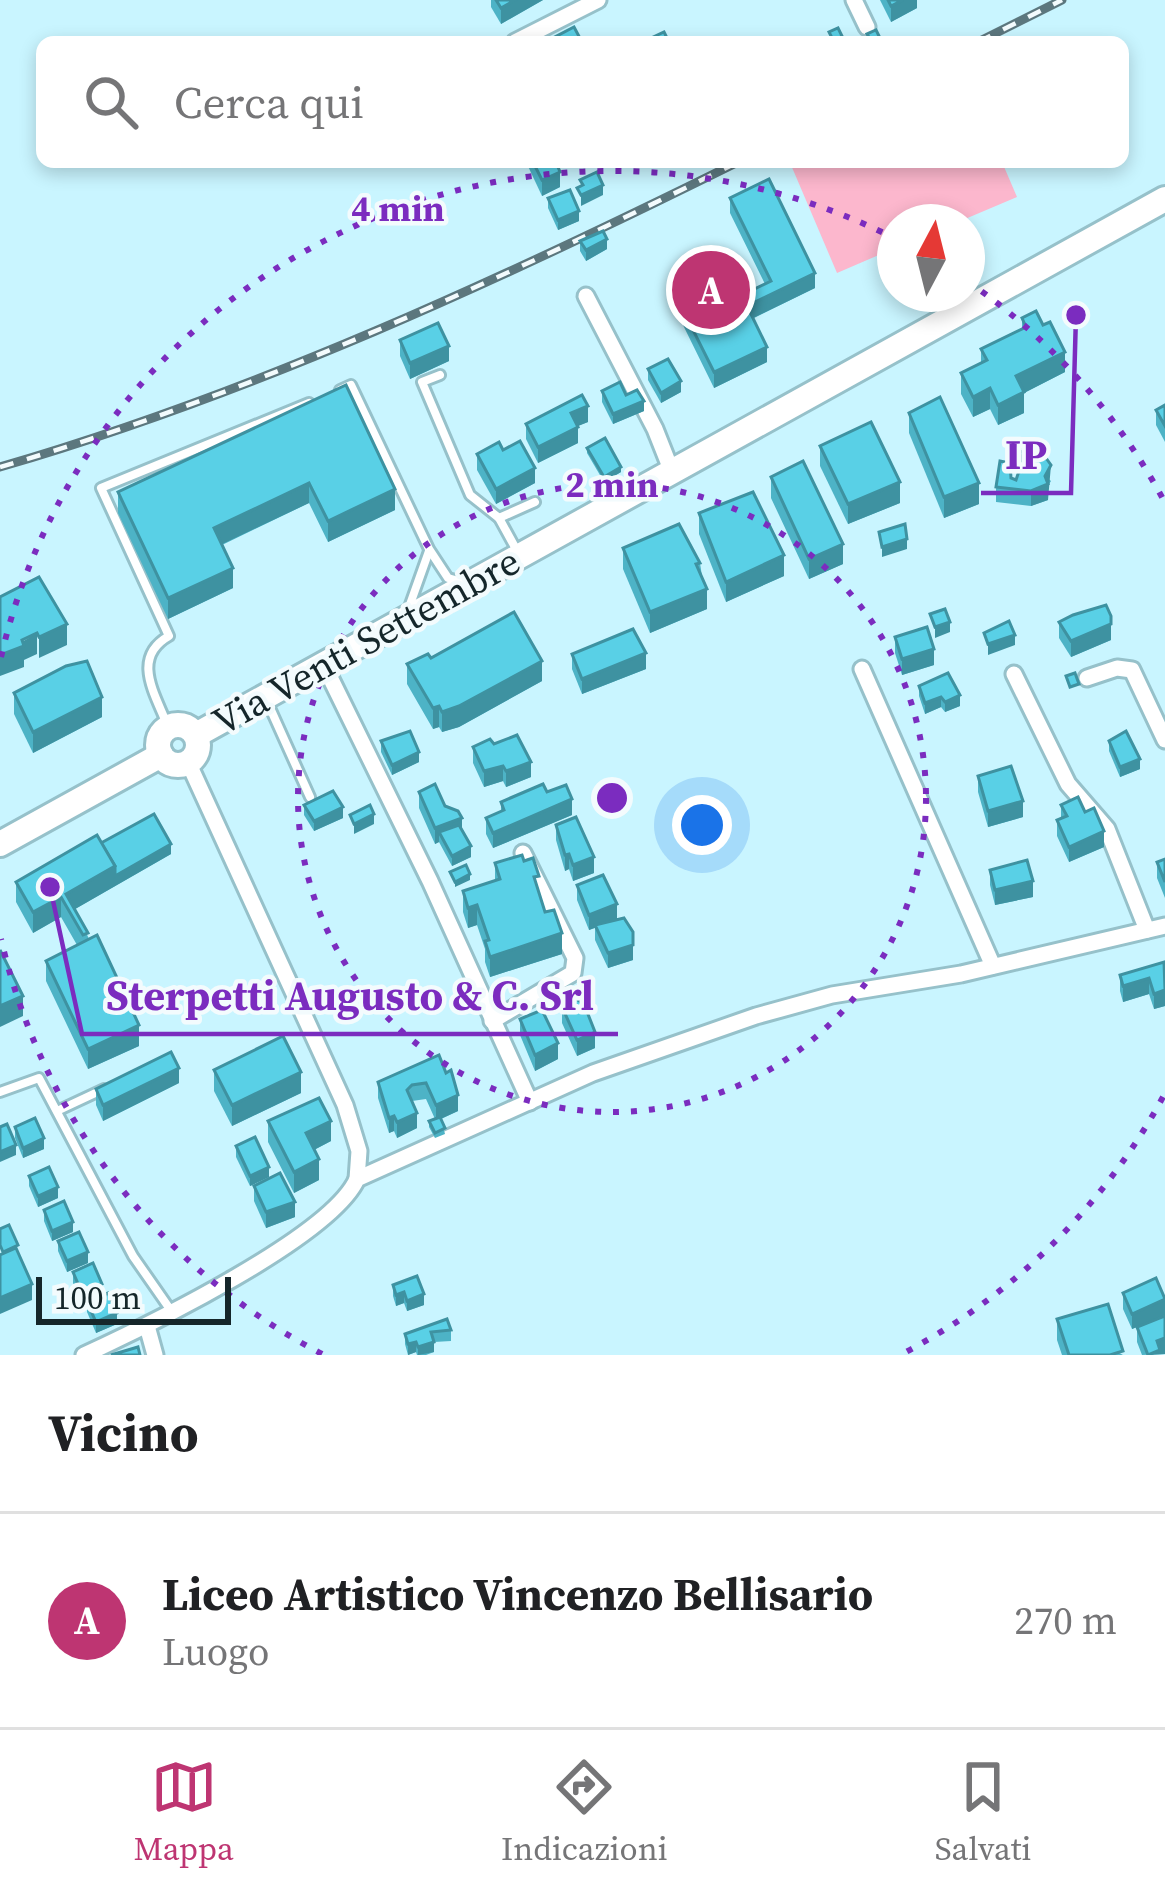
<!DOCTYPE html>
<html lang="it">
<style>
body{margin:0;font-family:"Source Serif 4",serif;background:#f2f2f2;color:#202124}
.compass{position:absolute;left:877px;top:204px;width:108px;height:108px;border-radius:50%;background:#fff;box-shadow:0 6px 18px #0003;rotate:7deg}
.scale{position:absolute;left:36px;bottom:30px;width:195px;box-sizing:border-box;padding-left:12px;border:6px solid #15262a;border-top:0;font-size:33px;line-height:42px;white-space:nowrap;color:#15262a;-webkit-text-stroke:9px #f3fbfd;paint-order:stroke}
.you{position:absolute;left:702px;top:825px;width:42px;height:42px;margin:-30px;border:9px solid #fff;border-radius:50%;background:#1a73e8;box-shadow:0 0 0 18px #1a73e833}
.badge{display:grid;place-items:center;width:78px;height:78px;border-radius:50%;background:#be3572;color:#fff;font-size:39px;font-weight:700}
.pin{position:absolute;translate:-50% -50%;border:6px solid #fff;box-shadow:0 3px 12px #0006}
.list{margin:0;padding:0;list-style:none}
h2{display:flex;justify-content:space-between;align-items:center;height:156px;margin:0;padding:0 48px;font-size:51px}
h2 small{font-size:39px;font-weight:400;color:#757577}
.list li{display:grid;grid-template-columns:78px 1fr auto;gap:36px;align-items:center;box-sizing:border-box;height:216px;padding:0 48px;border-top:3px solid #e0e0e0}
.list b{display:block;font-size:45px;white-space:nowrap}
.list p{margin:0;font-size:39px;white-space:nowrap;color:#757577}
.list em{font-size:39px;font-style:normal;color:#757577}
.icon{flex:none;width:66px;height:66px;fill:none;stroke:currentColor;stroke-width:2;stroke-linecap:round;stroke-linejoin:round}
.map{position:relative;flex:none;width:1165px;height:1355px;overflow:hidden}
.search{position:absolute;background:#fff;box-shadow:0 6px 18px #0003;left:36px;right:36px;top:36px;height:132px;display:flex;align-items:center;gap:30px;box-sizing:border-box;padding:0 42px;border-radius:18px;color:#757577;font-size:45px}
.sheet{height:372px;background:#fff}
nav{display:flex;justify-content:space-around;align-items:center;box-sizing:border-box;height:168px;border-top:3px solid #e0e0e0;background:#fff;font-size:33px;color:#757577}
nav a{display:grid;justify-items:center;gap:6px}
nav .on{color:#be3572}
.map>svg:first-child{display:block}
</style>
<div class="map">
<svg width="1165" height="1355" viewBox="0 0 1165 1355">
<rect width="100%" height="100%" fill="#c9f5ff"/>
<path fill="#fcb7cd" d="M798,162H1002L1017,197L958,222H895V248L837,273L791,165Z"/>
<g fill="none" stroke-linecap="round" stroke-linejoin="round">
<g stroke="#96c1ca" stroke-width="14">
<g id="service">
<path d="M440,375L422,382L470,495L499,518"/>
<path d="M340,390L351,385L429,549L448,578L462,582"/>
<path d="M516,549L499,518L535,502"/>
<path d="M408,610L429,551"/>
<path d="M266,699L310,797"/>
<path d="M168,727C156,695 130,658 169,636L101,488L309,403"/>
<path d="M0,1092L39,1078L133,1256L172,1312"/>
<path d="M57,1111L104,1089"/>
</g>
</g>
<g stroke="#96c1ca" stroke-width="21">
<g id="minor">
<path d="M854,0L867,27"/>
<path d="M515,42L598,0"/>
<path d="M586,296L655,429L672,472"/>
<path d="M324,665L430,881L530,1102"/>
<path d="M862,669L993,966"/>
<path d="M1014,674L1068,784L1107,829L1147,930"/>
<path d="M1087,678L1117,668L1132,670L1165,740"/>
<path d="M188,762L345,1105L359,1151L357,1179"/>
<path d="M492,1021L573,973L575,958L523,853"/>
<path d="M147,1326L155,1355"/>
<path d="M84,1355C147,1326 331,1237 357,1179L593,1073L756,1016L832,995L961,974L1165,926"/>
</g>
</g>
<g stroke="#96c1ca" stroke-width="30">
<g id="primary">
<circle cx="178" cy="745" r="20"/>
<path d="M196,735L1165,199"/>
<path d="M0,844L161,755"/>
</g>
</g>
<use href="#service" stroke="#fff" stroke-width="8"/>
<use href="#minor" stroke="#fff" stroke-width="15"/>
<use href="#primary" stroke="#fff" stroke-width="24"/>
<g stroke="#5c777e" stroke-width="9">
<g id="rail">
<path d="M978,42L1062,0"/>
<path d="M0,467C255,393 500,280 738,162"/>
</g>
</g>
<use href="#rail" stroke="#f3fbfd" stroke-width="4.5" stroke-dasharray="14" stroke-linecap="butt"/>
</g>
<g fill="#4db3c6">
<path d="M491,0H543L501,24L491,7Z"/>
<path d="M880,0H917V8L891,22Z"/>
<path d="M526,162H556L560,187L542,196Z"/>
<path d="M548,198L579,221L558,230L548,208Z"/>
<path d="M730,198L815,288L754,318L767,362L714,388L683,325V310L691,306L684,291V276L744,294L765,284L730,213Z"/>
<path d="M580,241L607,249L586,261L580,251Z"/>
<path d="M1022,318L1065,372L1024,393V413L998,425L990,409L973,417L961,394V373L981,363V349L1022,329Z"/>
<path d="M400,340L449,361L410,379L400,356Z"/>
<path d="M648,369L681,392L661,403L648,380Z"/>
<path d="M346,385L395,510L328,542L309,503L222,545L233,588L168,619L118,513V492Z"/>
<path d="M602,391L626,395L644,411L613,424L602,402Z"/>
<path d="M1165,405V442L1156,425V410Z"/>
<path d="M909,413L979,504L944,518L909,433Z"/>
<path d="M588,422L577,426L578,443L538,463L526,439V424Z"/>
<path d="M820,446L900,503L848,524L820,466Z"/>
<path d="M587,448L621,472L604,482L587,453Z"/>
<path d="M503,450L535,483L496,504L477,470V454Z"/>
<path d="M1019,453L1051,481L1048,486V500L1031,506L996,502V487L1011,478L1016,480L1019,470Z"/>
<path d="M771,477L843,564L809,579L771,498Z"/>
<path d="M699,513L784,576L726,602L699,534Z"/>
<path d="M623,548L700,563L707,609L650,633L623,569Z"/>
<path d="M1111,616V640L1071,657L1059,638V622Z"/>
<path d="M895,637L934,665L902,675L895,653Z"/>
<path d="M572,654L646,669L582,694L572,669Z"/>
<path d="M431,658L542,681L459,727L442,732L439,727L433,729L407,684V664Z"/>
<path d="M919,686L960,706L945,712L941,707L925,714L919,696Z"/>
<path d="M14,693L102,717L33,753L14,714Z"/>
<path d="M381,741L419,762L392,775L381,752Z"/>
<path d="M1109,741L1140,769L1120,777L1109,751Z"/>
<path d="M494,744L531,777L506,787L503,781L484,787L473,763V747Z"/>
<path d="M978,776L1023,817L988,827L978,792Z"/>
<path d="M419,792L445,806L462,830L471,857L452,866L439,842L435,844L419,808Z"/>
<path d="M547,792L572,815L493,848L486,834V818L501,812V802Z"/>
<path d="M304,805L343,818L314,831L304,815Z"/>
<path d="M1061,805L1104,847L1069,862L1057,836V820L1061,819Z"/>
<path d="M556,825L594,873L573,881L569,869L565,871L556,840Z"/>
<path d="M101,843L171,854L75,909L139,1046L88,1069L46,981V961L77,945L61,917L33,933L16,902V882Z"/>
<path d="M1165,859V898L1157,878V862Z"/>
<path d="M495,863L539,894L562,954L490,977L485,962V949L477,925L468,928L463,912V891L495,880Z"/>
<path d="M990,870L1033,897L995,905L990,885Z"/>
<path d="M577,885L633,932V960L608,968L595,940V928L589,930L577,900Z"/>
<path d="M1165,965V1006L1154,1009L1149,994L1123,1002L1120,991V975Z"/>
<path d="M562,1007L595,1048L577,1056L562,1023Z"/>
<path d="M520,1019L558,1059L535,1071L520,1035Z"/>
<path d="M439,1055L458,1111L441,1119L445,1134L435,1138L429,1127V1121L435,1119L426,1099L412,1101L417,1128L397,1138L394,1131L389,1133L378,1098V1082Z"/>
<path d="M214,1070L301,1093L232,1126L214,1091Z"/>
<path d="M179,1083L103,1121L96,1105V1089Z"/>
<path d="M268,1121L331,1141L314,1150L319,1180L294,1193L268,1142Z"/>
<path d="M15,1127L44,1149L23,1158L15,1138Z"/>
<path d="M236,1146L269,1177L250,1186L236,1157Z"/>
<path d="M29,1176L58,1198L38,1207L29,1186Z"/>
<path d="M254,1186L295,1217L266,1228L254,1201Z"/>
<path d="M44,1210L73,1232L52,1241L44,1221Z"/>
<path d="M58,1241L88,1263L67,1272L58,1251Z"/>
<path d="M73,1272L102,1294L82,1303L73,1283Z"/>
<path d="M393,1285L424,1305L407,1311L404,1303L396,1306L393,1296Z"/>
<path d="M1123,1293L1165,1315L1142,1325L1165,1354L1142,1355L1137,1342V1327L1132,1329L1123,1309Z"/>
<path d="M87,1302L117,1324L96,1333L87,1312Z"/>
<path d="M1057,1319L1123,1355H1062L1057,1340Z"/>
<path d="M451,1330V1341L434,1342V1352L426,1355H417L416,1352L408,1355L405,1344V1334Z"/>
</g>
<g fill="#3e92a1">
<path d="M515,0H543L501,24V8Z"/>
<path d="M903,0H917V8L891,22V6Z"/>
<path d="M560,172V187L542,196V180Z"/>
<path d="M603,185V195L581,206V195Z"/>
<path d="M579,211V221L558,230V220Z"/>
<path d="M607,239V249L586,261V250Z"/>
<path d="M815,273V288L747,321V306Z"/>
<path d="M449,346V361L410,379V363Z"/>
<path d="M767,347V362L714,388V372Z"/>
<path d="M1065,352V372L1024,393V413L998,425V405L1016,376Z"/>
<path d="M681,381V392L661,403V393Z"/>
<path d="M990,388V409L973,417V397Z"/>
<path d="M644,401V411L613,424V414Z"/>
<path d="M588,406V422L571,429V413Z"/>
<path d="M578,427V443L538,463V447Z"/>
<path d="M1051,465L1048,500L1031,506V491L1045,476Z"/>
<path d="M621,467V472L604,482V477Z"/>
<path d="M535,468V483L496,504V489Z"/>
<path d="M900,482V503L848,524V504Z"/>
<path d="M309,483V503L214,548V528Z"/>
<path d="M979,483V504L944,518V497Z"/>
<path d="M395,489V510L328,542V521Z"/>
<path d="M907,539V549L882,557V547Z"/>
<path d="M843,544V564L809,579V559Z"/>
<path d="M784,555V576L726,602V582Z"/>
<path d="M233,568V588L168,619V598Z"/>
<path d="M707,589V609L650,633V612Z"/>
<path d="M950,622V632L935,638V627Z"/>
<path d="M67,624V645L39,658V637Z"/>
<path d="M1111,624V640L1071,657V641Z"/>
<path d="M37,633V654L24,660V667L0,676V655Z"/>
<path d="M1015,635V645L988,655V644Z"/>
<path d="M934,649V665L902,675V659Z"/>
<path d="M646,653V669L582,694V679Z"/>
<path d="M542,661V681L459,727L442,732V712Z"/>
<path d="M960,695V706L945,712V702Z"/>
<path d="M102,697V717L33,753V732Z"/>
<path d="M941,697V707L925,714V703Z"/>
<path d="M439,706V727L433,729V708Z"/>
<path d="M419,752V762L392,775V765Z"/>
<path d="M1140,759V769L1120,777V767Z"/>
<path d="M531,762V777L506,787V771Z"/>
<path d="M503,766V781L484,787V771Z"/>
<path d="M572,799V815L493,848V833Z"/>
<path d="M1023,801V817L988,827V811Z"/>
<path d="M343,807V818L314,831V821Z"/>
<path d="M374,814V824L354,834V824Z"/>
<path d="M462,818V834L439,832V842L435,844V828Z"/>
<path d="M1104,831V847L1069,862V847Z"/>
<path d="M171,844V854L70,912L66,894L115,866Z"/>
<path d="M471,846V857L452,866V856Z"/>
<path d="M569,854V869L565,871V855Z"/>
<path d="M594,857V873L573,881V865Z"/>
<path d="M470,874V880L455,887V882Z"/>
<path d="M1033,881V897L995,905V890Z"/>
<path d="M61,897V917L33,933V912Z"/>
<path d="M617,904V919L589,930V915Z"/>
<path d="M477,905V925L468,928V908Z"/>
<path d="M562,933V954L490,977V957Z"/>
<path d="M633,945V960L608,968V953Z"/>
<path d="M1149,978V994L1123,1002V986Z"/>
<path d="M1165,990V1006L1154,1009V994Z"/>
<path d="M23,996V1016L0,1027V1006Z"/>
<path d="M139,1025V1046L88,1069V1049Z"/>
<path d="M595,1032V1048L577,1056V1040Z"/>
<path d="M558,1043V1059L535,1071V1055Z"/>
<path d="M179,1068V1083L103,1121V1105Z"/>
<path d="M301,1072V1093L232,1126V1105Z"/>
<path d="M458,1095V1111L436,1121V1105Z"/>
<path d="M417,1113V1128L397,1138V1122Z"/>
<path d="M394,1116V1131L389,1133V1118Z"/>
<path d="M331,1121V1141L306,1154V1133Z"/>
<path d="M44,1138V1149L23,1158V1148Z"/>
<path d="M16,1145V1155L0,1162V1152Z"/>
<path d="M319,1159V1180L294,1193V1172Z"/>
<path d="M269,1167V1177L250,1186V1176Z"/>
<path d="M58,1187V1198L38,1207V1196Z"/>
<path d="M295,1202V1217L266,1228V1212Z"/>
<path d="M73,1222V1232L52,1241V1231Z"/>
<path d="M88,1252V1263L67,1272V1261Z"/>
<path d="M32,1284V1300L0,1314V1298Z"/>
<path d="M102,1284V1294L82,1303V1293Z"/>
<path d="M404,1292V1303L396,1306V1295Z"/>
<path d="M424,1294V1305L407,1311V1301Z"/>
<path d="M1165,1299V1315L1132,1329V1314Z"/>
<path d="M117,1313V1324L96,1333V1322Z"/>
<path d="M1165,1338V1354L1148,1355L1157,1341Z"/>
<path d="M416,1342V1352L408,1355V1344Z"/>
<path d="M434,1342V1352L418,1355V1347Z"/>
</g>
<g fill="#59d0e6" stroke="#3e92a1" stroke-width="3">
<path d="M496,0H515L501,8Z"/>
<path d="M888,0H903L891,6Z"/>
<path d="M574,27L582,42H555L553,38Z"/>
<path d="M838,28L842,36L834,42L829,32Z"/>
<path d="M876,30L882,42H872L867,34Z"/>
<path d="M664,32L669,42H650L649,39Z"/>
<path d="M533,162H556L560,172L542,180Z"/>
<path d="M597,172L603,185L581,195L577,188L583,185L580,180Z"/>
<path d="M769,179L815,273L747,306L767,347L714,372L683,310L697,303L684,276L725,256L744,294L771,281L730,198Z"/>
<path d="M570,190L579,211L558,220L548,198Z"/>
<path d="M603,231L607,239L586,250L580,241Z"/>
<path d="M1036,311L1043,325L1050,322L1065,352L1016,376L1024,392L998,405L990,388L973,397L961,373L987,360L981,349L1026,327L1022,318Z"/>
<path d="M438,323L449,346L410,363L400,340Z"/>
<path d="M668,359L681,381L661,393L648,369Z"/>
<path d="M620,382L626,395L637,390L644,401L613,414L602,391Z"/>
<path d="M346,385L395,489L328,521L309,483L214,528L233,568L168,598L118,492Z"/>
<path d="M582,395L588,406L571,413L578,427L538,447L526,424Z"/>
<path d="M940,397L979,483L944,497L909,413Z"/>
<path d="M1165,405V426L1156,410Z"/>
<path d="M871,422L900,482L848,504L820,446Z"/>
<path d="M605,438L621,467L604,477L587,448Z"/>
<path d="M520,441L535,468L496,489L477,454L499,442L503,450Z"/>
<path d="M1036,444L1051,465L1045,476L1048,484L1031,491L996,487L1000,461L1010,463L1011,478L1016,480L1023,459L1019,453Z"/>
<path d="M803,461L843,544L809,559L771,477Z"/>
<path d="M753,492L784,555L726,582L699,513Z"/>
<path d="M679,524L700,563L696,564L707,589L650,612L623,548Z"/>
<path d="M905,524L907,539L882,547L879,532Z"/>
<path d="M39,577L67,624L39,637L37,633L22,640L24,646L0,655V597Z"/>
<path d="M1106,605L1111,616V624L1071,641L1059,622L1073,615Z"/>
<path d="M945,609L950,622L935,627L930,614Z"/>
<path d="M514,612L542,661L459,706L442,712L439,706L433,708L407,664L428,654L431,658Z"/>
<path d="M1009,621L1015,635L988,644L984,633Z"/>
<path d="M927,627L934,649L902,659L895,637Z"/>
<path d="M633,629L646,653L582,679L572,654Z"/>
<path d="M87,661L102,697L33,732L14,693L66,666Z"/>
<path d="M948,673L960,695L945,702L941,697L925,703L919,686Z"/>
<path d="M1075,673L1079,684L1070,687L1066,676Z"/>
<path d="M410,731L419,752L392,765L381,741Z"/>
<path d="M1126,731L1140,759L1120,767L1109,741Z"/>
<path d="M517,735L531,762L506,771L503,766L484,771L473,747L490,739L494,744Z"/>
<path d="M1011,766L1023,801L988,811L978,776Z"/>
<path d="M435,784L445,806L458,811L462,818L435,828L419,792Z"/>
<path d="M543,784L547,792L566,785L572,799L493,833L486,818L504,810L501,802Z"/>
<path d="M333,791L343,807L314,821L304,805Z"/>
<path d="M1078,797L1085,812L1094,808L1104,831L1069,847L1057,820L1067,816L1061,805Z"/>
<path d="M370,805L374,814L354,824L350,815Z"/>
<path d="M154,814L171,844L115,876V866L101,843Z"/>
<path d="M576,817L594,857L573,865L569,854L565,855L556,825Z"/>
<path d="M459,825L471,846L452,856L439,832Z"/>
<path d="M97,835L115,866L66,894L88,933L83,935L61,897L33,912L16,882Z"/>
<path d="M522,855L524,861L533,858L539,876L534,877L545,912L554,910L562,933L490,957L485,941L489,940L477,905L468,908L463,891L500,879L495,863Z"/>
<path d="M1165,859V882L1157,862Z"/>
<path d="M1027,860L1033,881L995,890L990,870Z"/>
<path d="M466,865L470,874L455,882L450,872Z"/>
<path d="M603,875L617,904L589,915L577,885Z"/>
<path d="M624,918L633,932V945L608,953L595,925Z"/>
<path d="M97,935L139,1025L88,1049L46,961Z"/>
<path d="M0,950L23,996L0,1006Z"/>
<path d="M1164,962L1165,990L1154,994L1149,978L1123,986L1120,975Z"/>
<path d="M570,995L584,1004L595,1032L577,1040L562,1007Z"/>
<path d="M542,1010L558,1043L535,1055L520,1019Z"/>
<path d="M283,1036L301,1072L232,1105L214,1070Z"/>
<path d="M171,1052L179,1068L103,1105L96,1089Z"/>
<path d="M439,1055L446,1073L451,1070L458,1095L436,1105L426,1083L412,1085L407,1090L417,1113L397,1122L394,1116L389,1118L378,1082Z"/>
<path d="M319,1098L331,1121L306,1133L319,1159L294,1172L268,1121Z"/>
<path d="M440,1117L445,1128L435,1133L429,1121Z"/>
<path d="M35,1118L44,1138L23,1148L15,1127Z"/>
<path d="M7,1124L16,1145L0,1152V1127Z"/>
<path d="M255,1137L269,1167L250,1176L236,1146Z"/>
<path d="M49,1167L58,1187L38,1196L29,1176Z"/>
<path d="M280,1173L295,1202L266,1212L254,1186Z"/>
<path d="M64,1201L73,1222L52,1231L44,1210Z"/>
<path d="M9,1225L18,1245L3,1252L0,1245V1229Z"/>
<path d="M79,1232L88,1252L67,1261L58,1241Z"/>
<path d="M16,1248L32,1284L0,1298V1255Z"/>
<path d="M93,1263L102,1284L82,1293L73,1272Z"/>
<path d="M417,1276L424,1294L407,1301L404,1292L396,1295L393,1285Z"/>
<path d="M1156,1278L1165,1299L1132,1314L1123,1293Z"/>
<path d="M108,1293L117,1313L96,1322L87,1302Z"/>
<path d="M1108,1304L1123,1351L1110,1355H1069L1057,1319Z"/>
<path d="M1165,1316V1338L1157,1341L1160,1350L1148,1355L1137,1327Z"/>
<path d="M447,1319L451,1330L431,1332L434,1342L418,1347L416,1342L408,1344L405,1334Z"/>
<path d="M138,1347L140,1355H111Z"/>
</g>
<g fill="none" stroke="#7b2cbf" stroke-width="6" stroke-dasharray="6 12">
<circle cx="612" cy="798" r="314"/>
<path d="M1163 1097A627 627 0 0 1 902 1354M322 1354A627 627 0 0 1 1 939M1 657A627 627 0 0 1 892 237M967 281A627 627 0 0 1 1163 499"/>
</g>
<g text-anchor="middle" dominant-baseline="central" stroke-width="9" stroke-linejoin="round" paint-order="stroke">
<g font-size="39" fill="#15262a" stroke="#f3fbfd">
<text transform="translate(366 641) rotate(-29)">Via Venti Settembre</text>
</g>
</g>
<circle cx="612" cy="798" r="18" fill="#7b2cbf" stroke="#f3fbfd" stroke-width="6"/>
<g font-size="36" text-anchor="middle" font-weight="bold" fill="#7b2cbf" stroke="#f3fbfd" stroke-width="9" stroke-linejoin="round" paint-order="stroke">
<text x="398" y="221">4 min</text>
<text x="612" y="497">2 min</text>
</g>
<path fill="none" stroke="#7b2cbf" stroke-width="4.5" d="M1076 315L1071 493H981M50 887L82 1034H618"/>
<g fill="#7b2cbf" stroke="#f3fbfd" stroke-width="4.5">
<circle cx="1076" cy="315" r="12"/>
<circle cx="50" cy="887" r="12"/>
</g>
<g font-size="42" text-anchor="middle" font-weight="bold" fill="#7b2cbf" stroke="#f3fbfd" stroke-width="9" stroke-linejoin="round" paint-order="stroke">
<text x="1026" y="469">IP</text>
<text x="350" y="1010">Sterpetti Augusto &amp; C. Srl</text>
</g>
</svg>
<svg class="compass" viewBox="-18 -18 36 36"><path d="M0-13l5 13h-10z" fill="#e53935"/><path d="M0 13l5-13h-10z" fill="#757577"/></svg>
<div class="scale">100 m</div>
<div class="you"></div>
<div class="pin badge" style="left:711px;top:290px">A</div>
<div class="search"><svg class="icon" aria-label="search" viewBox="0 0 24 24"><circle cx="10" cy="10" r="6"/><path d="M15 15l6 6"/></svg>Cerca qui</div>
</div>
<section class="sheet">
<h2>Vicino<small></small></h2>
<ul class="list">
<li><span class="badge">A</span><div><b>Liceo Artistico Vincenzo Bellisario</b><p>Luogo</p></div><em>270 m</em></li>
</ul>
</section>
<nav>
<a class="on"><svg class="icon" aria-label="map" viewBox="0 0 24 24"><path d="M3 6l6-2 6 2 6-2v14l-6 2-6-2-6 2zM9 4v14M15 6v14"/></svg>Mappa</a>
<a><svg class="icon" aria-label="directions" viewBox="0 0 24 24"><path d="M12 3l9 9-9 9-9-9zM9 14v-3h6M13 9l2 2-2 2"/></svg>Indicazioni</a>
<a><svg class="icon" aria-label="saved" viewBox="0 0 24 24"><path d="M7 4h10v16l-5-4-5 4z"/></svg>Salvati</a>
</nav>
